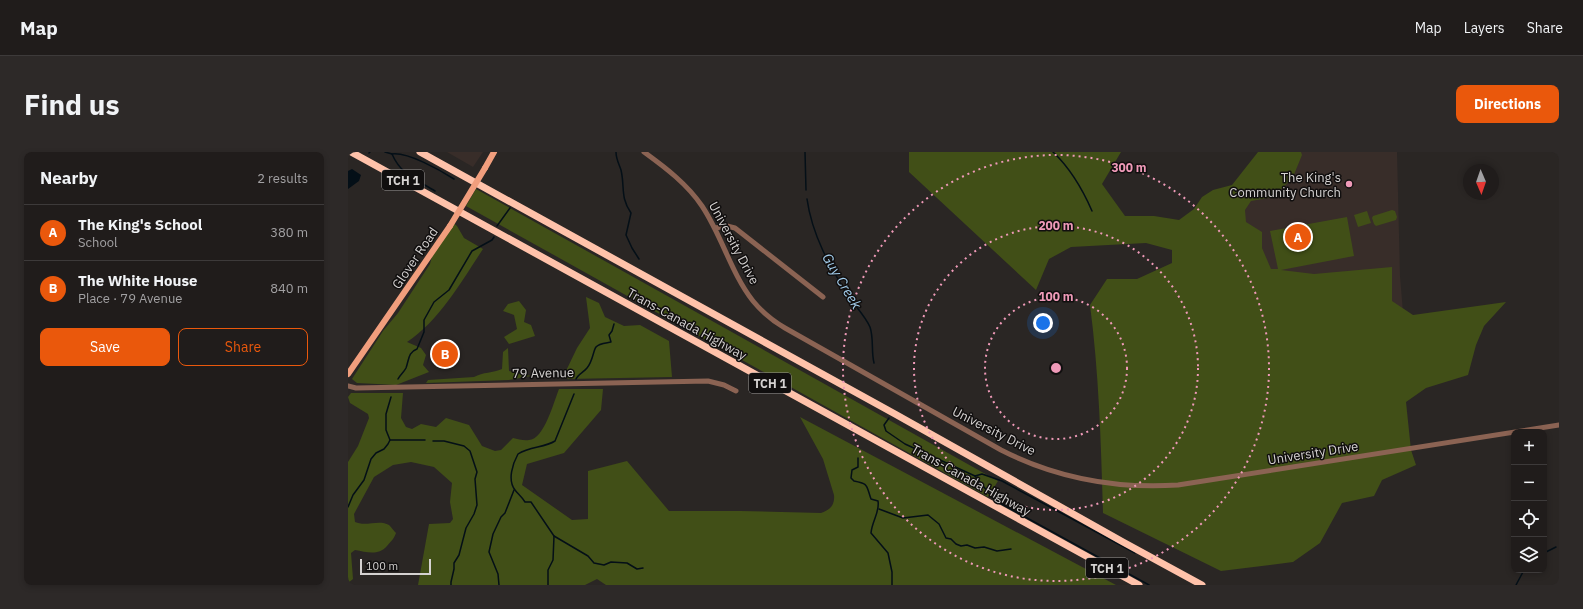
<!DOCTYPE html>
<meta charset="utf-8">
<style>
body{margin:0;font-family:"IBM Plex Sans",sans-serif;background:#2d2928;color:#f1f3f6}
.controls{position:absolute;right:12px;bottom:12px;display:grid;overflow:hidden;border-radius:8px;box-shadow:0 2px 6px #0003}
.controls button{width:36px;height:36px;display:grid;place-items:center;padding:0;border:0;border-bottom:1px solid #3d3a3a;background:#201c1b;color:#f1f3f6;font:20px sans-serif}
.compass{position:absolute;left:1115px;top:12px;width:36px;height:36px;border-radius:50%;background:#201c1b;box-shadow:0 2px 6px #0003;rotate:178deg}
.scale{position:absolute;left:12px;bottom:10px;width:71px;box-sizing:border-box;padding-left:4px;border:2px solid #d5d2d1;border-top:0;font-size:11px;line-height:14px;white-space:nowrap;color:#d5d2d1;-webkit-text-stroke:3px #110f0f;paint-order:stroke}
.you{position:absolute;left:695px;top:171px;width:14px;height:14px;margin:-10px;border:3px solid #fff;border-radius:50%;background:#1a73e8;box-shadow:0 0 0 6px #1a73e833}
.badge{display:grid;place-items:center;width:26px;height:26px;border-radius:50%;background:#ea580c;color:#fff;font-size:13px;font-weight:700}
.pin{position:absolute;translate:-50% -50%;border:2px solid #fff;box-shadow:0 1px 4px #0006}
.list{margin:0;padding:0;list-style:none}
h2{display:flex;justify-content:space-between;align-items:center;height:52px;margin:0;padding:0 16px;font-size:17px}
h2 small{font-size:13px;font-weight:400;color:#a2a1a3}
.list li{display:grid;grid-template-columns:26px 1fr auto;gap:12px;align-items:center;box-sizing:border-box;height:56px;padding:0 16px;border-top:1px solid #3d3a3a}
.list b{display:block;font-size:15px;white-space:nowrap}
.list p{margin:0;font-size:13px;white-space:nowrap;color:#a2a1a3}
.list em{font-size:13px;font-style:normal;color:#a2a1a3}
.actions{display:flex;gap:8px;padding:12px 16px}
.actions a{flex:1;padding:9px 0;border:1px solid #ea580c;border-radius:8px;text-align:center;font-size:14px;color:#ea580c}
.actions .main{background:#ea580c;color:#fff}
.icon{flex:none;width:22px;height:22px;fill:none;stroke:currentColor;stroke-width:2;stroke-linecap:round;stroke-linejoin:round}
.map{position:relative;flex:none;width:1211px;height:433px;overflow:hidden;border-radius:8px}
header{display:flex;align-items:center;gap:24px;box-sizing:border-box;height:56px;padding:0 20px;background:#201c1b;border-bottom:1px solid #3d3a3a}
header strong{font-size:19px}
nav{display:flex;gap:22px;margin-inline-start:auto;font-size:14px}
.intro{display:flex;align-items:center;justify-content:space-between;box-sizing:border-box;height:96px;padding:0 24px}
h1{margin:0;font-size:28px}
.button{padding:10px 18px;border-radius:8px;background:#ea580c;color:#fff;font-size:14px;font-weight:700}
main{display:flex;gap:24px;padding:0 24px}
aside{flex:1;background:#201c1b;border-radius:8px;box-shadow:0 2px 6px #0003}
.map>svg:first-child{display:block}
</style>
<header>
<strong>Map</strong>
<nav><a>Map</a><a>Layers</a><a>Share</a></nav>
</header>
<div class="intro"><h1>Find us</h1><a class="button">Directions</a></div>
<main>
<aside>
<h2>Nearby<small>2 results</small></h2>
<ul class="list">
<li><span class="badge">A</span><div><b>The King's School</b><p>School</p></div><em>380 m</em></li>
<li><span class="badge">B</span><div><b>The White House</b><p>Place · 79 Avenue</p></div><em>840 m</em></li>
</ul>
<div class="actions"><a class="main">Save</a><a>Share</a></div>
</aside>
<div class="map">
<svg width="1211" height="433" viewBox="0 0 1211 433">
<rect width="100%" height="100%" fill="#2a2624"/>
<g fill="#382d29">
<path d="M99,0H135L125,15Z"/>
<path d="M913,0H1049L1052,124L1055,160L851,139Z"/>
</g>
<g fill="#414f17">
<path d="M561,0H773L754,32L777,64H806L831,68L846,57L854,45L865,38L884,33L910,0H953L954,3L945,25L926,45L903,49L897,58L898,70L914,80V96L923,117H930L922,79L999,65L1006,104L933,118L966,122L1044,115V149L1065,163L1158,150L1136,174L1128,193L1120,223L1078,236L1058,250L1063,298L1068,313L1034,328L1026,344L994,351L972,391L945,410L873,419L755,361C753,291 751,222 742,153L759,127H789L824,111V98L798,91L723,95L701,107L688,138L561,20Z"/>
<path d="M128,37L650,329L640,345L118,54Z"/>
<path d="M1044,58L1047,59L1049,65L1048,68L1028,74L1026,72L1024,66L1025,64Z"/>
<path d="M1019,59L1023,71L1010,75L1006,63Z"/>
<path d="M104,70L109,74L116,86L135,97C113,130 92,168 59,190L73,196L78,203L75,213L81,220L48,233L9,231L4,227L35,179L50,161L82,112L85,101Z"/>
<path d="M238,145L251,151L257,165L276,174L292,173L321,189L324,225L220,227L217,221L229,196L242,176Z"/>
<path d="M171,149L178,158L176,170L183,173L187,184L161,192L156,185L169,177L166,163L155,159L160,152Z"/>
<path d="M160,196L161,219L183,224L161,228L78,231L80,228L126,225C135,220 145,221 154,217L155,200Z"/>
<path d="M211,237H255L253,258L216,301L179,312L174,333L224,368L240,367V319L279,309L321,359H392L473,361C482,358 487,353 486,343L475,307L452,265L768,433H258L249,427L237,433H70L81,372L102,371L105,367L102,350L104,331L86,315L63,310L45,313L26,325L6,362L7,370C18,375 31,367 41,373C43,375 46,379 48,381C46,387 43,389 39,394C30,404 19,400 7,398L3,401L5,427L0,431V310L10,294L21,266L20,262L2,251L0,245L3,241H55L53,266L58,275L64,277L73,272L88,275L98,266L121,273L134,294L147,299L153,298L165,286C170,287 176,289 181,288C196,288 206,249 211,237Z"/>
</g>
<path fill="#040f17" d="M4,17L13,23L11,29L0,37V19Z"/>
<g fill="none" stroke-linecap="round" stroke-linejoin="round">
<g stroke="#040f17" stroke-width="1.5">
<path d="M37,0L44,2C60,0 92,18 106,27"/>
<path d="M268,0C268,7 271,12 273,18C277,35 272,45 283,61L278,83L284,96L291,107"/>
<path d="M457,0L458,38"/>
<path d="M705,0C723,17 734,36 744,59"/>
<path d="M21,1L22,0"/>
<path d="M44,2C53,23 69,28 87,39"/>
<path d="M459,47C464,83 482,115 501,145C508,155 517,164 522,175C526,187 523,199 526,211"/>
<path d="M149,74L162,56"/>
<path d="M50,227C52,223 56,220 58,216C61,208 60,200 69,197L76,180V168L86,150L101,138L124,99L144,88L146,85"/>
<path d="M228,227C230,222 236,220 239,216C245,209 245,199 248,195C251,191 259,191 263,190L261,183L264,179L266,172"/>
<path d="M226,242L207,289C196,296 182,294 170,302C165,311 159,328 167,338C170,342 174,345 177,350H183L206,384L240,404L246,411L256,413L263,410L279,411L289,417L295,416"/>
<path d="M541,266L536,273L538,279L557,292L627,324L644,345L652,351L801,433"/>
<path d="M42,288H77"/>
<path d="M85,289H96L116,294L122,299L129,320L127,327L129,353L126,362L118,376L111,403L106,411V417L103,430V433"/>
<path d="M510,306V315L504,318L503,326L506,329C521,332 518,333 523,347L530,349C532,360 524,369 523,381L540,401L544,420V433"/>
<path d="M627,324L634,322L654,329L787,401"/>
<path d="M0,355L5,343L16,328L23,307L28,301L36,297L40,292L42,288L38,278V262L43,245"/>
<path d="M531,357L555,366L580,363L591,372L598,386L603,387L608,392L613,394L619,393L627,396L636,395L649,399L663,397"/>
<path d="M1196,401L1208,395"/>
<path d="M151,433L150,422L141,400L145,382L153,365L157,361L166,338"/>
<path d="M200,433V418L205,408L206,384"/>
<path d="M1168,433L1176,418"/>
</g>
<g stroke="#8b6353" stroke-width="5">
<path d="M296,0C318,16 339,32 354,54C374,84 383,121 405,149C414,160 425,169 437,176L653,298C708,326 768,337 830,333L1211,273"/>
<path d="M367,76L379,74L387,76L475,145"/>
<path d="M0,234L8,236L360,229L376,233L388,239"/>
</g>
<g stroke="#f19e7d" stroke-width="6">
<path d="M137,16L146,0"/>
<path d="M0,222L102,74"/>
</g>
<g stroke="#ffc2aa" stroke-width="7">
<path d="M3,0L791,433"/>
<path d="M72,0L547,262L775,390L854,433"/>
</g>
<path stroke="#f19e7d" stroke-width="6" d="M102,74L137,16"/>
</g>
<g fill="none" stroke="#ef9ab8" stroke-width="2" stroke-dasharray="2 4">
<circle cx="708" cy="216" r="71"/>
<circle cx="708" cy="216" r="142"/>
<circle cx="708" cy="216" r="213"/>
</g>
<circle fill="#ef9ab8" stroke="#110f0f" stroke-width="1.5" cx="1001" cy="32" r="4"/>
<g text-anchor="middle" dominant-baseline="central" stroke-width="3" stroke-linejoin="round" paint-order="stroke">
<g fill="#110f0f" stroke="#9a9897" stroke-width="1">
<rect x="34" y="18" width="42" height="20" rx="3"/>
<rect x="401" y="221" width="42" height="20" rx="3"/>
<rect x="738" y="406" width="42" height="20" rx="3"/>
</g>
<g font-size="12" font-weight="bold" fill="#d5d2d1">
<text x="55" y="28">TCH 1</text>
<text x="422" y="231">TCH 1</text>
<text x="759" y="416">TCH 1</text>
</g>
<g font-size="13" fill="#d5d2d1" stroke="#110f0f" text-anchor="end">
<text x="993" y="25">The King's<tspan x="993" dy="15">Community Church</tspan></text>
</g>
<g font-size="13" fill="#d5d2d1" stroke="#110f0f">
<text transform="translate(386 91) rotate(62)">University Drive</text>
<text transform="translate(67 106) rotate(-56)">Glover Road</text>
<text transform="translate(339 172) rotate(29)">Trans-Canada Highway</text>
<text transform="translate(195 221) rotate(-1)">79 Avenue</text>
<text transform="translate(646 279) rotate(27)">University Drive</text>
<text transform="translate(965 301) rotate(-9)">University Drive</text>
<text transform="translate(623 328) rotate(29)">Trans-Canada Highway</text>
</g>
<g font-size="14" font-style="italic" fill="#a3ceed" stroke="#110f0f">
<text transform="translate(494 129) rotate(59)">Guy Creek</text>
</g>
</g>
<circle cx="708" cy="216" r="6" fill="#ef9ab8" stroke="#110f0f" stroke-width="2"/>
<g font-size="12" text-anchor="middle" font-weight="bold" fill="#ef9ab8" stroke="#110f0f" stroke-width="3" stroke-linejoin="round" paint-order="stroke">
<text x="781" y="20">300 m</text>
<text x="708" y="78">200 m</text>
<text x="708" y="149">100 m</text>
</g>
</svg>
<div class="controls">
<button>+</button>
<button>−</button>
<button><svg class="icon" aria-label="locate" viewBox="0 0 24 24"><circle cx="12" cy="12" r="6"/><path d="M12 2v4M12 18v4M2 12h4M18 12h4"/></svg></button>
<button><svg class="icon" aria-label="layers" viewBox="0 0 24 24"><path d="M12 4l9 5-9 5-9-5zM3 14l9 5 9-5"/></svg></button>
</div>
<svg class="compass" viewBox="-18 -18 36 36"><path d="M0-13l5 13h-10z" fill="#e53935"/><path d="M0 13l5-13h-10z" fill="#a2a1a3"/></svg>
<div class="scale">100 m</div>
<div class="you"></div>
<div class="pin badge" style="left:950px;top:85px">A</div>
<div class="pin badge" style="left:97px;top:202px">B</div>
</div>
</main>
